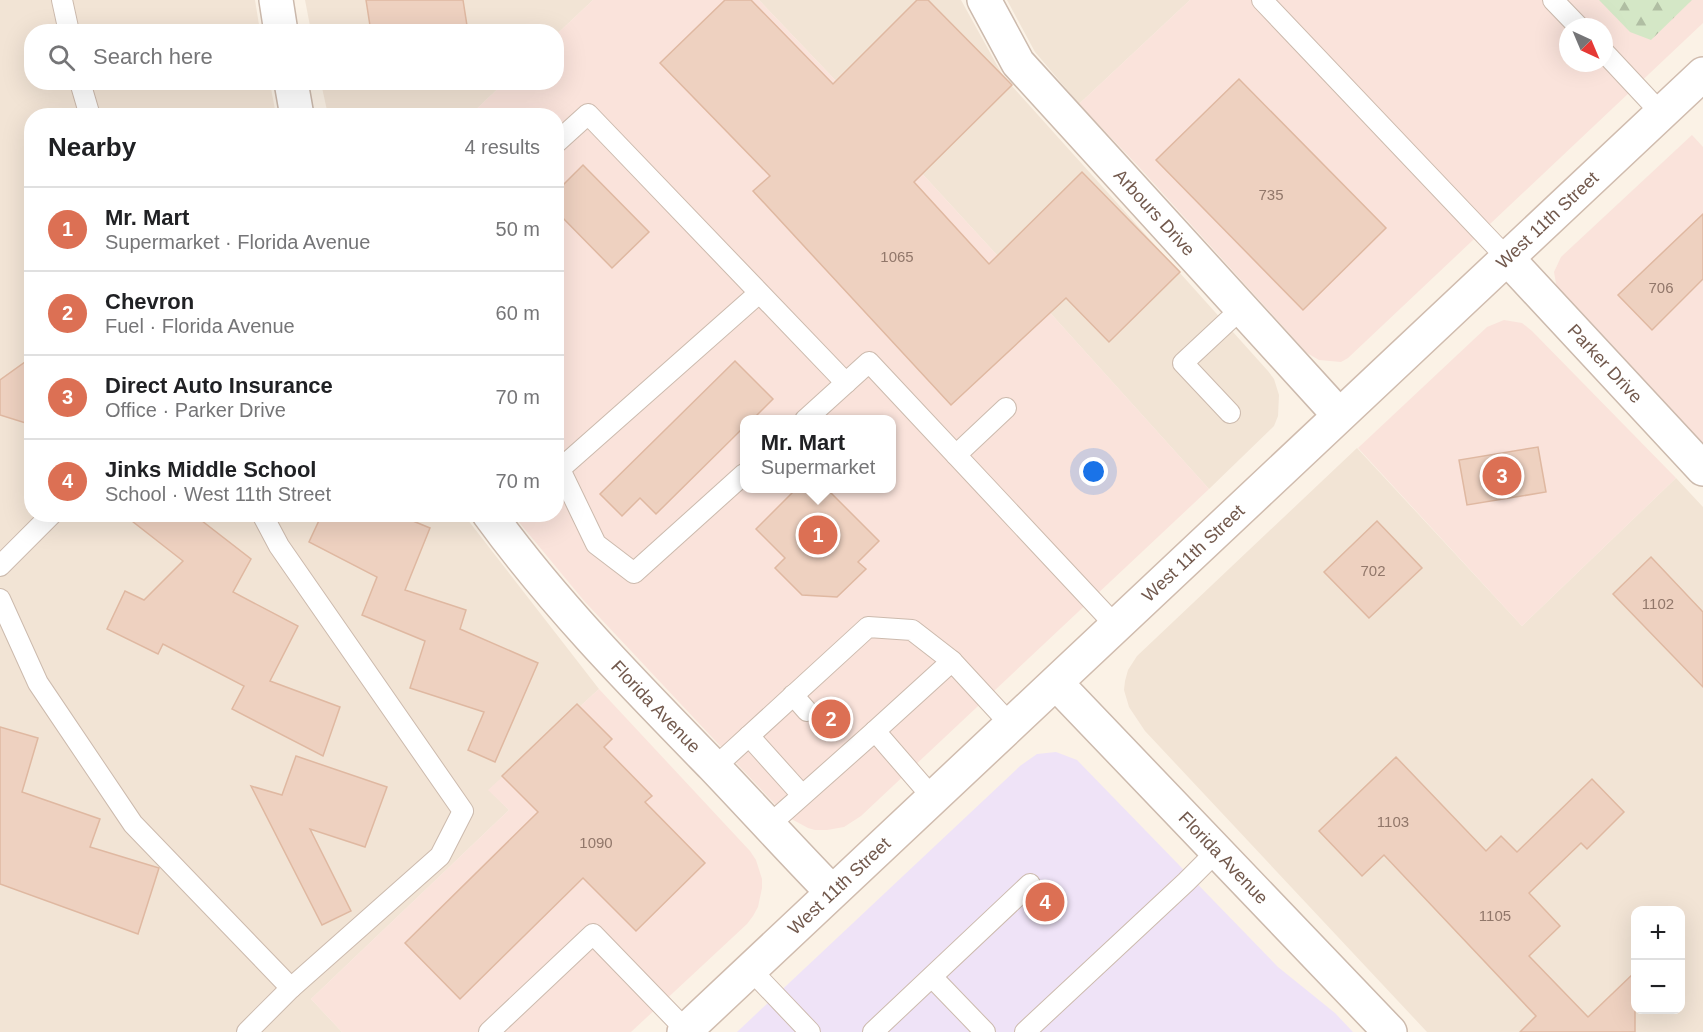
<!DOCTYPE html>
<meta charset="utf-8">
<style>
body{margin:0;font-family:Arial,sans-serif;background:#f2f2f2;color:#202124}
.controls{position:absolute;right:18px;bottom:18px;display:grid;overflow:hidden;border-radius:12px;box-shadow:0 6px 24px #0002}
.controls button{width:54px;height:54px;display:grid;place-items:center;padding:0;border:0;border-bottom:2px solid #e0e0e0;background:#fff;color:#202124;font:30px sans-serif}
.compass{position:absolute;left:1559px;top:18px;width:54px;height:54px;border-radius:50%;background:#fff;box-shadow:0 6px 24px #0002;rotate:136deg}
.you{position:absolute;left:1094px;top:472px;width:21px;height:21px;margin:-15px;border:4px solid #fff;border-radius:50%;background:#1a73e8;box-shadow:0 0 0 9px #1a73e833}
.badge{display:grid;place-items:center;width:39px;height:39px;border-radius:50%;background:#dc7054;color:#fff;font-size:20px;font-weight:700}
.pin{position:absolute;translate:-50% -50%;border:3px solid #fff;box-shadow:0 2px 6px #0006}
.popup{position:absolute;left:740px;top:415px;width:156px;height:78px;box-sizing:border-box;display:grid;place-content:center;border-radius:12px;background:#fff;filter:drop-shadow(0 2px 4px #0005);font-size:20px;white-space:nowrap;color:#757577}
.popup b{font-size:22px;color:#202124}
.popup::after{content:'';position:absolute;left:50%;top:100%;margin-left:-12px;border:12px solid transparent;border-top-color:#fff}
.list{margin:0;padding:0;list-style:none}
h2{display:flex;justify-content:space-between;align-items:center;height:78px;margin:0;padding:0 24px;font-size:26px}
h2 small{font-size:20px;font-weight:400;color:#757577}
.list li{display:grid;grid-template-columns:39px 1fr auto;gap:18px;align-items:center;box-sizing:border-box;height:84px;padding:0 24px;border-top:2px solid #e0e0e0}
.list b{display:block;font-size:22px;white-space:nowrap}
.list p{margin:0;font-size:20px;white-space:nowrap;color:#757577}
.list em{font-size:20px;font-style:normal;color:#757577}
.icon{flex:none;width:33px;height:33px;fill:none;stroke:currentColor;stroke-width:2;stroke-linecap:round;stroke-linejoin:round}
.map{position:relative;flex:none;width:1703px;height:1032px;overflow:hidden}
.search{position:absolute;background:#fff;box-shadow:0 6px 24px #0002;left:24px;top:24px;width:540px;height:66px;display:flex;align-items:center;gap:15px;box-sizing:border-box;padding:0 21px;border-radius:24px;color:#757577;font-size:22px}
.panel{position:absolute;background:#fff;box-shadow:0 6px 24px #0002;left:24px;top:108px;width:540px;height:414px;border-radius:24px}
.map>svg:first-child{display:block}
</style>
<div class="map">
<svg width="1703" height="1032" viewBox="0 0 1703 1032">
<defs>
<pattern id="forest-firs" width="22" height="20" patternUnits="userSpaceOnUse" patternTransform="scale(1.5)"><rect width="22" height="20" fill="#d4e7c6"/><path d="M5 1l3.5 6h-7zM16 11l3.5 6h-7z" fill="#b0bea3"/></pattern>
</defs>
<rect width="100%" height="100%" fill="#fbf2e6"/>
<g fill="#f2e4d5" fill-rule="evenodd">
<path d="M0,0H255L260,31L32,32V82L270,83L276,115L32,116V514L464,515L599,689L489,790L509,810L311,999L342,1032H0Z"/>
<path d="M305,0H593L557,34L556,32L311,31Z"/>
<path d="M759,0H961L1003,76L1268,371L1274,379L1279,395L1278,416L1274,426L1209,489L1053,316L859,105Z"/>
<path d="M1007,0H1190L1079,104L1035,52Z"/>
<path d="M321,83V82L504,83L469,116L328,115Z"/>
<path d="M1357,448L1522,626L1676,478L1703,507V1032H1427L1145,731L1129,707L1124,690L1125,681L1128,670L1137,656ZM1636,910H1680V1010H1636Z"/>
</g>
<g fill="#fae3db" fill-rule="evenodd">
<path d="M593,0H759L859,105L1053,316L1209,489L861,816L844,827L827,830H815L808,828L786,816L585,602L513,515L556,514V116H469L504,83L556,82L557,34ZM744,420H892V488H744Z"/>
<path d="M1190,0H1703V23L1348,358L1341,362L1319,360L1307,353L1138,166L1079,104ZM1568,27H1604V63H1568Z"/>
<path d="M1692,135L1703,147V450L1557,290L1554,272L1561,257Z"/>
<path d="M1504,320L1522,323L1532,331L1676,478L1522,626L1358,448L1487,327Z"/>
<path d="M599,689L750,851L756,860L762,879V888L758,907L753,916L747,924L631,1032H342L311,999L509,810L488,790Z"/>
</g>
<path fill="#efe3f7" d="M1056,752L1077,760L1278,967L1335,1013L1353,1032H737L1020,766L1037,754Z"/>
<path fill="url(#forest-firs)" d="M1599,0H1692L1651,40L1630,32Z"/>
<g fill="#eed1c0" stroke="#dfb8a1" stroke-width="1.5">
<path d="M366,0H463L468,32H371Z"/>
<path d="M725,0H751L833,84L917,0H928L1012,85L914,182L989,264L1082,172L1180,272L1109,342L1066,298L951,405L753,191L770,176L660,63Z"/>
<path d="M1239,79L1386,228L1303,310L1156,160Z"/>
<path d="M583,165L649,232L612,268L556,211V192Z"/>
<path d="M1703,214V279L1652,330L1618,295Z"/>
<path d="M32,357V425L0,415V380Z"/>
<path d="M735,361L773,399L752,420H744V427L656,514L640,498L622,516L600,494Z"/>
<path d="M1538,447L1546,492L1467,505L1459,460Z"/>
<path d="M796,489H827L879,541L858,562L866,569L837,597L802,595L775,568L785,558L756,529Z"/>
<path d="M123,514H193L251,559L233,592L298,626L270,681L340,707L323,756L232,709L244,686L163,644L158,654L107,629L125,591L144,600L183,561Z"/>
<path d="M322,514H396L430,528L405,590L466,610L460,629L538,663L495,762L468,750L484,712L410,688L425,641L362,615L377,577L309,542Z"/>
<path d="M1377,521L1422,568L1369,618L1324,572Z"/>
<path d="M1651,557L1703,612V687L1613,594Z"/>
<path d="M577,704L612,739L604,747L652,796L645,802L705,863L636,931L583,878L460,999L405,943L538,812L502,776Z"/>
<path d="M0,727L38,738L22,792L100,819L90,847L159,868L138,934L0,884Z"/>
<path d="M296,756L387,787L365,847L310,829L351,911L322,925L251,786L282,795Z"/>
<path d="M1396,757L1486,851L1501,836L1517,852L1592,779L1624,812L1587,849L1581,843L1529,893L1560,926L1529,956L1588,1017L1635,972V1032H1520L1536,1016L1384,855L1362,876L1319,831Z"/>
</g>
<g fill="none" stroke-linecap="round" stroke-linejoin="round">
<g stroke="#ccbaad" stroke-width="22">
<g id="service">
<path d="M62,0L69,32"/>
<path d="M1262,0L1507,258"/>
<path d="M1553,0L1579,27"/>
<path d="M1604,52L1661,113"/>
<path d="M80,82L90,116"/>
<path d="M556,143L588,114L846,383"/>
<path d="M1230,413L1183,363L1242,308"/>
<path d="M805,420L869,362L1116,626"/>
<path d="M956,455L1006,408"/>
<path d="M556,461L596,544L634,573L744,474"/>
<path d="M560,469L759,293"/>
<path d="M0,566L52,514"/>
<path d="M0,599L38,683L133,824L291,988"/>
<path d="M793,695L807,711"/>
<path d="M749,736L802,795"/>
<path d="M714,768L868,627L912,630L952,661"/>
<path d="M933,798L875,731L952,661L1011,725"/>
<path d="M768,826L875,731"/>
<path d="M750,969L810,1032"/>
<path d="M932,977L985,1032"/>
<path d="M247,1032L291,988L440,856L463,811L279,546L262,514"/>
<path d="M489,1032L593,934L686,1030"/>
<path d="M873,1032L1030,884"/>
<path d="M1025,1032L1186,882L1217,851"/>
</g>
</g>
<g stroke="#ccbaad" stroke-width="36">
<g id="minor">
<path d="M276,0L281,32"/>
<path id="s1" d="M984,0L1018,63L1339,415"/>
<path d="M291,82L297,116"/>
<path id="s2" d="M1507,258L1703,469"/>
<path id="s3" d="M489,514C555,605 635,686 713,766C753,808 792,851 832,892"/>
</g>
</g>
<g stroke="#ccbaad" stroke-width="36">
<g id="tertiary">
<path id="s4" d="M1056,683L1390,1032"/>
</g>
</g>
<g stroke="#d0bcae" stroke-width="36">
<g id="secondary">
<path id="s5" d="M684,1032L1703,74"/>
</g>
</g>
<use href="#service" stroke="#fff" stroke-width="20"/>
<use href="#minor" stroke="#fff" stroke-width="33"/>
<use href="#tertiary" stroke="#fff" stroke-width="33"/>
<use href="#secondary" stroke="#fff" stroke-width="33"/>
</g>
<g text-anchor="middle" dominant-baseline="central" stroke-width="4.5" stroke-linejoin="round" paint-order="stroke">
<g font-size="15" fill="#91776a">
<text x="1271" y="194">735</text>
<text x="897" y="256">1065</text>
<text x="1661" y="287">706</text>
<text x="1373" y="570">702</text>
<text x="1658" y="603">1102</text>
<text x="1393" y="821">1103</text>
<text x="596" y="842">1090</text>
<text x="1495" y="915">1105</text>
</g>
<g font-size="18" fill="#72594d" stroke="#fef6ec">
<text stroke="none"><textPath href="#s1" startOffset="274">Arbours Drive</textPath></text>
<text stroke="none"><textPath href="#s5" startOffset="1185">West 11th Street</textPath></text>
<text stroke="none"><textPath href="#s2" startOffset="144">Parker Drive</textPath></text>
<text stroke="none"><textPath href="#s5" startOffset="699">West 11th Street</textPath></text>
<text stroke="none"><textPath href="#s3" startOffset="255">Florida Avenue</textPath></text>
<text stroke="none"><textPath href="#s4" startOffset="242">Florida Avenue</textPath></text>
<text stroke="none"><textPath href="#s5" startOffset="213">West 11th Street</textPath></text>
</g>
</g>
</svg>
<div class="controls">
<button>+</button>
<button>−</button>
</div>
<svg class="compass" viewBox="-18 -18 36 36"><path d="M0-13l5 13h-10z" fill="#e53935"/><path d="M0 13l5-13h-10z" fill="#757577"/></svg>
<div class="you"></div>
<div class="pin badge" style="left:818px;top:535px">1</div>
<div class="popup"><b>Mr. Mart</b>Supermarket</div>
<div class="pin badge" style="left:831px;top:719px">2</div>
<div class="pin badge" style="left:1502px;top:476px">3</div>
<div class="pin badge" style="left:1045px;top:902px">4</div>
<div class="search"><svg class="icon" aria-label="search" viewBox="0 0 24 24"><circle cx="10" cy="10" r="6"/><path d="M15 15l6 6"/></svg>Search here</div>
<section class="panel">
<h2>Nearby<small>4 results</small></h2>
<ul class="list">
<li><span class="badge">1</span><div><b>Mr. Mart</b><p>Supermarket · Florida Avenue</p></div><em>50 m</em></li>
<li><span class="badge">2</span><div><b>Chevron</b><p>Fuel · Florida Avenue</p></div><em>60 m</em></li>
<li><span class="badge">3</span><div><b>Direct Auto Insurance</b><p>Office · Parker Drive</p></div><em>70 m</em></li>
<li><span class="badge">4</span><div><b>Jinks Middle School</b><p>School · West 11th Street</p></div><em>70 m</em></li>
</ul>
</section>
</div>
